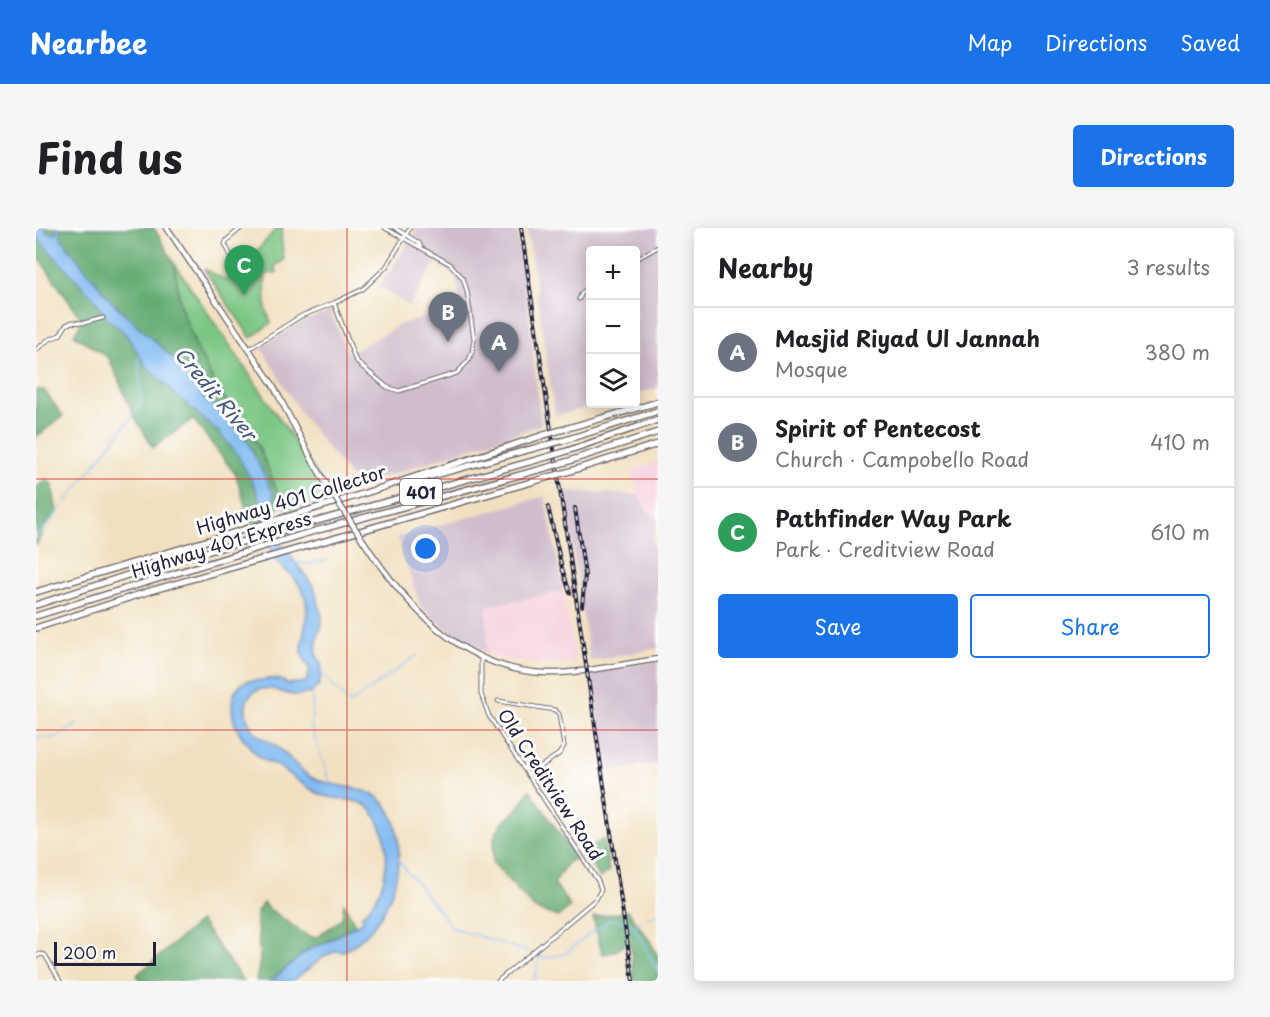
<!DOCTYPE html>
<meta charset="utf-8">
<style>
body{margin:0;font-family:"Playpen Sans",sans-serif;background:#f6f6f6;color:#202124}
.controls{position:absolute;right:18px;top:18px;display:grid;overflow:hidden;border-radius:6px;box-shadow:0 3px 15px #0003}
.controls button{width:54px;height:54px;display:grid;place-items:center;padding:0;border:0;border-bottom:2px solid #e0e0e0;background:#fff;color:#202124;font:30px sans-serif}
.scale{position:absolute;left:18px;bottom:15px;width:102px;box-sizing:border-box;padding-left:6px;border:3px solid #22223b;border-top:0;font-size:16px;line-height:21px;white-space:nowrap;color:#22223b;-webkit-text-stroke:4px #fff;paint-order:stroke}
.you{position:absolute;left:390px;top:321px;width:21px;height:21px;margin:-15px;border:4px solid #fff;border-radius:50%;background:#1a73e8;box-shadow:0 0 0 9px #1a73e833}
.badge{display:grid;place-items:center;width:39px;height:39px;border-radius:50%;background:#1a73e8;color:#fff;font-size:20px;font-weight:700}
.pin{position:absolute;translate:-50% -50px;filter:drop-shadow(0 2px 3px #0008)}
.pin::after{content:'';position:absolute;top:32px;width:21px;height:18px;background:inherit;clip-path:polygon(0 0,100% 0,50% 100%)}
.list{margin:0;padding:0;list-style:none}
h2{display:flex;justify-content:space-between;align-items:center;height:78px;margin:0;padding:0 24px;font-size:26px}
h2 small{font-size:20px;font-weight:400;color:#757577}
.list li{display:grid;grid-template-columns:39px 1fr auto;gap:18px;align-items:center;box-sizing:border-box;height:90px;padding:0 24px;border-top:2px solid #e0e0e0}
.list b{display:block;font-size:22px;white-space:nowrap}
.list p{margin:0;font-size:20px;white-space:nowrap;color:#757577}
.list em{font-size:20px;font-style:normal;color:#757577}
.actions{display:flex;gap:12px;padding:18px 24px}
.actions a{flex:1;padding:14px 0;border:2px solid #1a73e8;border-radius:6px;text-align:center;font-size:21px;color:#1a73e8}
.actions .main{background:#1a73e8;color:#fff}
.icon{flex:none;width:33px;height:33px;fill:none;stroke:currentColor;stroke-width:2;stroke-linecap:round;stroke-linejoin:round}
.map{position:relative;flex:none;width:622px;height:753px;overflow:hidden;border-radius:6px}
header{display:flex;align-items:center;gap:36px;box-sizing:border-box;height:84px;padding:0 30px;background:#1a73e8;color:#fff}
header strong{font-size:28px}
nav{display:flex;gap:33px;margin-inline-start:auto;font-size:21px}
.intro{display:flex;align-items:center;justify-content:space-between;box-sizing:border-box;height:144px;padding:0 36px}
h1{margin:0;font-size:42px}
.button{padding:15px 27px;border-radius:6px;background:#1a73e8;color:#fff;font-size:21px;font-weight:700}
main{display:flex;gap:36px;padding:0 36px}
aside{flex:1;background:#fff;border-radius:6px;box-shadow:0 3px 15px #0003}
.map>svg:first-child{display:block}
</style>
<header>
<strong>Nearbee</strong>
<nav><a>Map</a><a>Directions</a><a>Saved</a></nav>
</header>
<div class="intro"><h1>Find us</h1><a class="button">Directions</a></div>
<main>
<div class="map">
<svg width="622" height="753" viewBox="0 0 622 753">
<rect width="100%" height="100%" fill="#fff"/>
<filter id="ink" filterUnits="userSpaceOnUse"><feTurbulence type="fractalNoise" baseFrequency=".0167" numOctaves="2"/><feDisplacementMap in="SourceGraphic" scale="12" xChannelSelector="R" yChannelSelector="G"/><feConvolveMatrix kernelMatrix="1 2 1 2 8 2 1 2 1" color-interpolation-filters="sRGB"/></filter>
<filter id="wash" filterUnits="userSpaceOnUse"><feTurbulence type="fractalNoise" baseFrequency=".008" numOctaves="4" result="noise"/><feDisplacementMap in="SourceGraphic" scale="24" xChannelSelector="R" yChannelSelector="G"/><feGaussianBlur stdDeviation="1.35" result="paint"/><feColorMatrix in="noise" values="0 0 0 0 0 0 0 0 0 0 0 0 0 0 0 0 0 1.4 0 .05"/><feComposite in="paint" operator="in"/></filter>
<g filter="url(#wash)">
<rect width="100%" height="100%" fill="#f1e0c0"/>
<g fill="#f4cfdc">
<path d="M622,233V292L607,277L594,245Z"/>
<path d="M527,363L540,434L509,437L480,434L451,425V378Z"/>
</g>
<g fill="#d0bdcc">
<path d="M381,0H480L492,82L505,197L323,257L306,239L264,184L225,119L264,95L294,83L312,126L365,96L391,89L425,73L419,47L400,35L373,78L342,57L353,45Z"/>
<path d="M491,0H622V160L600,166V22H554V176H565L519,188Z"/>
<path d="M528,263L603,267L607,277L622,292L616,312L622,336V420L554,433Z"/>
<path d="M509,268L527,363L451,378V425L408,399L385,379L361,309Z"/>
<path d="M622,433V535L572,543L554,443Z"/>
</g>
<g fill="#7cc684" stroke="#4f7460" stroke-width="1.5">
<path d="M241,0H247L245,8L248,32L238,38L241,44L239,46L233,45L229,48L230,81L235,95L215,110L168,41L189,52L201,46Z"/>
<path d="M138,35L298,271L253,283L247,276L221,215L181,160L160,119L145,79Z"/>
</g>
<g fill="#65ab72" stroke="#446656" stroke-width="1.5">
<path d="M0,0H118L138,35L145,79L160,119L181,160L221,215L247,276L216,300L200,247L157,191L117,220L97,186L73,130L38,107L46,92L0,26Z"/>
<path d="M0,162H8L27,188L0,209Z"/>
<path d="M10,252L16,256L21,285L9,298L0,318V260Z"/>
<path d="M494,562L540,630L531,635L518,655L534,678L522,689L499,681L457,635L458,609L466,595L482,581Z"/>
<path d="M568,611L573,644L564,650L547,623Z"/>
<path d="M227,675L232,680L273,709H281L300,695L306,690L308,675L319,697L289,715L274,720L235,753H220L224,732L220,686Z"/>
<path d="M592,683L614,713L622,729V753H598L595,718L592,714C585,720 576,727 566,726L557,689Z"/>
<path d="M164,693L207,753H105L101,747Z"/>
</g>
<path fill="#80baf1" stroke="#516e96" stroke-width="1.5" d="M0,0H8L11,5L21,6L20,0H24L25,10L74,72L142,135L169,171L185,182L212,214L237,265L245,315L278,359L282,373L286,390L285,401L282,406L280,427L285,435V445L283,457L274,466C268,464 267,467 261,467C249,468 238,458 225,461C204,466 207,493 220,505C225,510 233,513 239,517C254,527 264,546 281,552C300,559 321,558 338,567C368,584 366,635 356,664C348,687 329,715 305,724L302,722L289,728L256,753H235L275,720L289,715L327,693L326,687C350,666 356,628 345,599C341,591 337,581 329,577C317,570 302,572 289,568C272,562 257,549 243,539C239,536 234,535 230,533C219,527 212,517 205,507C195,494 190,463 209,454C214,451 221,453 227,452C237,450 243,450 252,456L270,454L274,442C272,437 267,430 266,425C264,409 275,389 269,369C263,348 244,342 235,326L227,282L220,261L201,226L183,204L141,168L110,138L92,109L85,101L72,92L57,69L1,10Z"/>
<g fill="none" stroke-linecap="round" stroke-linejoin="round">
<g stroke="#80baf1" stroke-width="1.5">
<path d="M30,274L104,178C106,159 101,144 103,126"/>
<path d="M0,311L26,278"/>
<path d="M260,335L272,336L291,332"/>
<path d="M285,445L314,476L381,427"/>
<path d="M277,464L275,499L294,555"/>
<path d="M0,509L20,510L42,496"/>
<path d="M361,631L417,700L493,724"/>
<path d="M612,690L622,686"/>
<path d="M599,698L606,693"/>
<path d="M498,726L507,730L529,726L559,701L567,698L572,692C579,691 593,694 598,699L622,743"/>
<path d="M498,753L504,728"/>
</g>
</g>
</g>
<g filter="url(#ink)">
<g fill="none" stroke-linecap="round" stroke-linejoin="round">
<g stroke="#6a646a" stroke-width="5">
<g id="minor">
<path d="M359,0L383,15L385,19"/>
<path d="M196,30L189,16L191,12L205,0"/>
<path d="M600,31L622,19"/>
<path d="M543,71L546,65L554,57"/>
<path d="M298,75L319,131L324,137L351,159L363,163L421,145L433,132L436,125L438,111L431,63L427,50L414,36L349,0"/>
<path d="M213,121L265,88L298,75L327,61L350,39L374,0"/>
<path d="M0,122L12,112L24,107L30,97L36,94L48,95L67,90"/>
<path d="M445,430V466L453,488L562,653L565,662L560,671L462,753"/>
<path d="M462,473L519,482L523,486L528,518L523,526L492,547"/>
<path d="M0,729L4,726L9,727L24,753"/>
</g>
</g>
<g stroke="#6a646a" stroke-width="7">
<g id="major">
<path d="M131,0L237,157L276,232L294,262"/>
<path d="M328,314C370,378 427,442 509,445C546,446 585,436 622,431"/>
</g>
</g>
<g stroke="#6a646a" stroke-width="8">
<g id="highway">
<path d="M525,202L622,174"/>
<path d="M526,213L622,183"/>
<path d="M528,224L622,192"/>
<path d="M530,234L622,204"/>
<path d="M531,244L622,216"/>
<path d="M377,253L510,217"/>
<path d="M0,364L317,269L508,207"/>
<path d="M0,377L116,339L511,229"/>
<path d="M0,388L268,306L513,239"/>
<path d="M0,400L114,363L513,249"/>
</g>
</g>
<use href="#minor" stroke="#fff" stroke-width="3"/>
<use href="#major" stroke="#fff" stroke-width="4.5"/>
<use href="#highway" stroke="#fff" stroke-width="5"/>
<g stroke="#22223b" stroke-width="4">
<g id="rail">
<path d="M485,0L597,753"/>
<path d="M512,279L526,340L534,365"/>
<path d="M539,280L549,347L546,378"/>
</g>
</g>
<use href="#rail" stroke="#fff" stroke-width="1.5" stroke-dasharray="4.5" stroke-linecap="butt"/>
<g stroke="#6a646a" stroke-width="7" stroke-linecap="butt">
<path id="major-bridge" d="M294,262L328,314"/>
</g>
<g stroke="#6a646a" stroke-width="8" stroke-linecap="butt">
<g id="highway-bridge">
<path d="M508,207L525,202"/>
<path d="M510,217L526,213"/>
<path d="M511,229L528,224"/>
<path d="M513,239L530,234"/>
<path d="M513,249L531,244"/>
</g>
</g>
<use href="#major-bridge" stroke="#fff" stroke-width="4.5"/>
<use href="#highway-bridge" stroke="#fff" stroke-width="5"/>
</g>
</g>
<path fill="none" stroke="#d62828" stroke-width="1.5" stroke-opacity="0.55" d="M311,0V753M0,251H622M0,502H622"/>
<g text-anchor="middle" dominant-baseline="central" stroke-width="6" stroke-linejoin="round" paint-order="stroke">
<rect fill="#fff" stroke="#646476" stroke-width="1.5" x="364" y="251" width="42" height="26" rx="4.5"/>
<g font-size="16" font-weight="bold" fill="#22223b">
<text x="385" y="264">401</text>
</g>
<g font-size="18" fill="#22223b" stroke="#fff">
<text transform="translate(255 271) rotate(-17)">Highway 401 Collector</text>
<text transform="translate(185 316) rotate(-17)">Highway 401 Express</text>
<text transform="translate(515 556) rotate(57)">Old Creditview Road</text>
</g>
<g font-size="20" font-style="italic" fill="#43577b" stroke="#fff">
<text transform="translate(180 165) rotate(50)">Credit River</text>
</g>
</g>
</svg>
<div class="controls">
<button>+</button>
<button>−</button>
<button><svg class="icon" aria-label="layers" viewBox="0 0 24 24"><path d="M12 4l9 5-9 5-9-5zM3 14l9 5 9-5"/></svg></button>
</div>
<div class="scale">200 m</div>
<div class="you"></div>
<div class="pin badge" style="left:463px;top:144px;background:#6b7280">A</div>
<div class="pin badge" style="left:412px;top:114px;background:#6b7280">B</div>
<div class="pin badge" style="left:208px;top:67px;background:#2e9e5b">C</div>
</div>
<aside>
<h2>Nearby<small>3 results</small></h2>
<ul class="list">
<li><span class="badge" style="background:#6b7280">A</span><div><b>Masjid Riyad Ul Jannah</b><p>Mosque</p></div><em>380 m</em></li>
<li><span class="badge" style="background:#6b7280">B</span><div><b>Spirit of Pentecost</b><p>Church · Campobello Road</p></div><em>410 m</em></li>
<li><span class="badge" style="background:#2e9e5b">C</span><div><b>Pathfinder Way Park</b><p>Park · Creditview Road</p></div><em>610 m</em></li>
</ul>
<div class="actions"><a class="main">Save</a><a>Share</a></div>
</aside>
</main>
